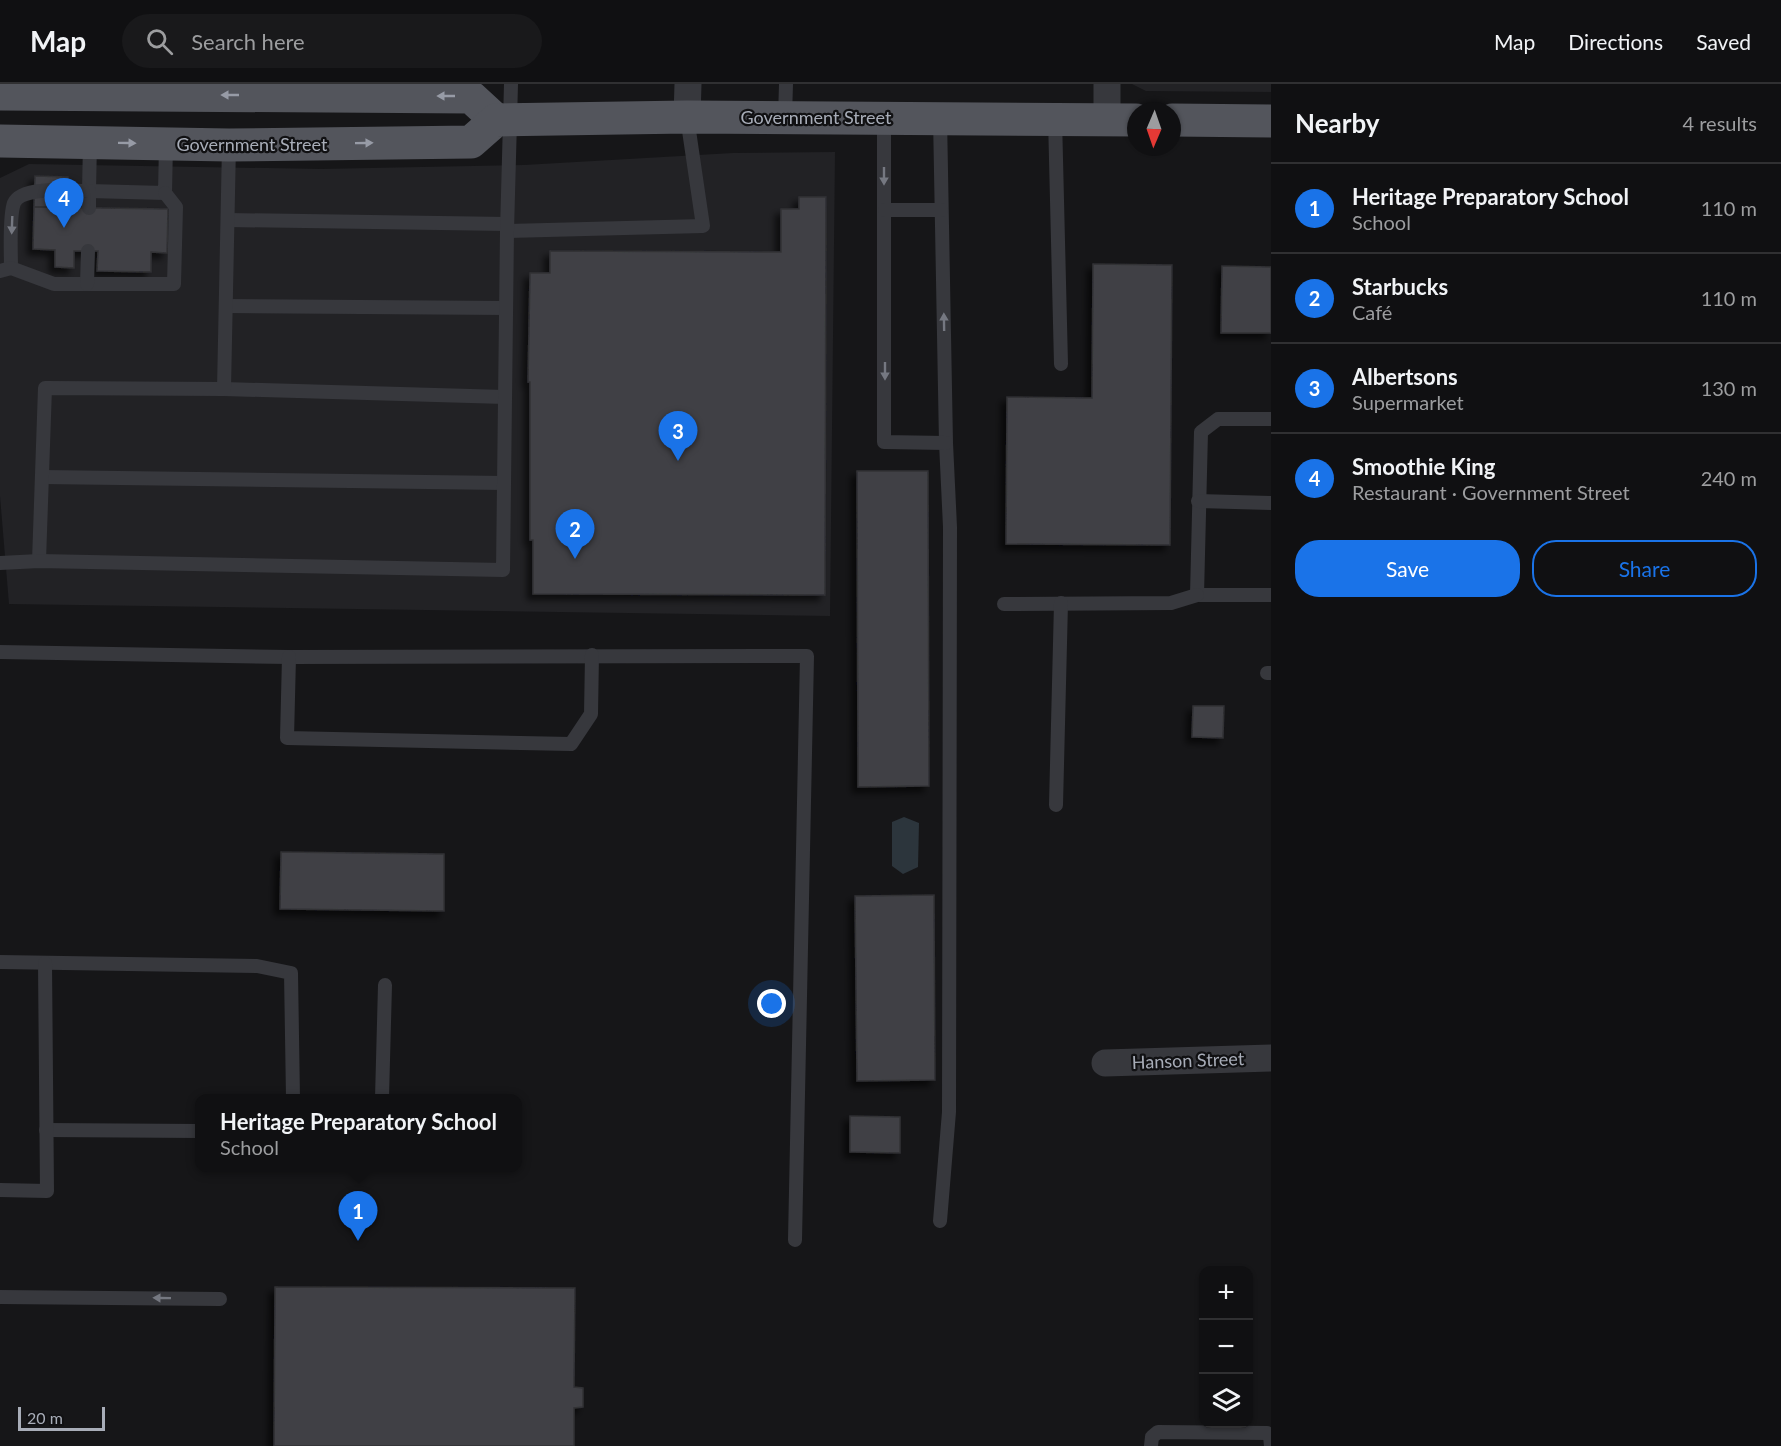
<!DOCTYPE html>
<meta charset="utf-8">
<style>
body{margin:0;font-family:Lato,sans-serif;background:#19191b;color:#f1f3f6}
.controls{position:absolute;right:18px;bottom:18px;display:grid;overflow:hidden;border-radius:12px;box-shadow:0 2px 4px #0004}
.controls button{width:54px;height:54px;display:grid;place-items:center;padding:0;border:0;border-bottom:2px solid #303032;background:#101012;color:#f1f3f6;font:30px sans-serif}
.compass{position:absolute;left:1127px;top:18px;width:54px;height:54px;border-radius:50%;background:#101012;box-shadow:0 2px 4px #0004;rotate:182deg}
.scale{position:absolute;left:18px;bottom:15px;width:87px;box-sizing:border-box;padding-left:6px;border:3px solid #a8adb8;border-top:0;font-size:16px;line-height:21px;white-space:nowrap;color:#a8adb8;-webkit-text-stroke:4px #111113;paint-order:stroke}
.you{position:absolute;left:772px;top:920px;width:21px;height:21px;margin:-15px;border:4px solid #fff;border-radius:50%;background:#1a73e8;box-shadow:0 0 0 9px #1a73e833}
.badge{display:grid;place-items:center;width:39px;height:39px;border-radius:50%;background:#1a73e8;color:#fff;font-size:20px;font-weight:700}
.pin{position:absolute;translate:-50% -50px;filter:drop-shadow(0 2px 3px #0008)}
.pin::after{content:'';position:absolute;top:32px;width:21px;height:18px;background:inherit;clip-path:polygon(0 0,100% 0,50% 100%)}
.popup{position:absolute;left:195px;top:1010px;width:327px;height:78px;box-sizing:border-box;display:grid;place-content:center;border-radius:12px;background:#101012;filter:drop-shadow(0 2px 4px #0005);font-size:20px;white-space:nowrap;color:#9c9d9f}
.popup b{font-size:22px;color:#f1f3f6}
.popup::after{content:'';position:absolute;left:50%;top:100%;margin-left:-12px;border:12px solid transparent;border-top-color:#101012}
.list{margin:0;padding:0;list-style:none}
h2{display:flex;justify-content:space-between;align-items:center;height:78px;margin:0;padding:0 24px;font-size:26px}
h2 small{font-size:20px;font-weight:400;color:#9c9d9f}
.list li{display:grid;grid-template-columns:39px 1fr auto;gap:18px;align-items:center;box-sizing:border-box;height:90px;padding:0 24px;border-top:2px solid #303032}
.list b{display:block;font-size:22px;white-space:nowrap}
.list p{margin:0;font-size:20px;white-space:nowrap;color:#9c9d9f}
.list em{font-size:20px;font-style:normal;color:#9c9d9f}
.actions{display:flex;gap:12px;padding:18px 24px}
.actions a{flex:1;padding:14px 0;border:2px solid #1a73e8;border-radius:24px;text-align:center;font-size:21px;color:#1a73e8}
.actions .main{background:#1a73e8;color:#fff}
.icon{flex:none;width:33px;height:33px;fill:none;stroke:currentColor;stroke-width:2;stroke-linecap:round;stroke-linejoin:round}
.map{position:relative;flex:none;width:1271px;height:1362px;overflow:hidden}
header{display:flex;align-items:center;gap:36px;box-sizing:border-box;height:84px;padding:0 30px;background:#101012;border-bottom:2px solid #303032}
header strong{font-size:28px}
nav{display:flex;gap:33px;margin-inline-start:auto;font-size:21px}
.search{width:420px;height:54px;background:#19191b;display:flex;align-items:center;gap:15px;box-sizing:border-box;padding:0 21px;border-radius:33px;color:#9c9d9f;font-size:22px}
main{display:flex}
aside{flex:1;background:#101012}
.map>svg:first-child{display:block}
</style>
<header>
<strong>Map</strong>
<div class="search"><svg class="icon" aria-label="search" viewBox="0 0 24 24"><circle cx="10" cy="10" r="6"/><path d="M15 15l6 6"/></svg>Search here</div>
<nav><a>Map</a><a>Directions</a><a>Saved</a></nav>
</header>
<main>
<div class="map">
<svg width="1271" height="1362" viewBox="0 0 1271 1362">
<defs>
<filter id="shadow"><feDropShadow dx="-5.5" dy="5.5" stdDeviation="3" flood-color="#0009"/></filter>
</defs>
<rect width="100%" height="100%" fill="#161618"/>
<g fill="#222225">
<path d="M1132,0H1271V8L1146,7Z"/>
<path d="M835,68L830,532L9,520L0,412V94L29,80L321,85L524,81L733,69Z"/>
</g>
<path fill="#2c353c" d="M904,733L919,739L918,783L903,790L892,782V738Z"/>
<g fill="#404145" stroke="#303034" stroke-width="1.5" filter="url(#shadow)">
<path d="M35,92L68,93L67,123H34Z"/>
<path d="M799,113H826L825,511L533,510V456H530V298H528L530,189H550V167L781,168V125H799Z"/>
<path d="M34,123L168,125L167,169L151,168V188L97,187L98,167H74V184L55,183V166L33,165Z"/>
<path d="M1093,180L1172,181L1170,461L1006,460L1007,313L1092,314Z"/>
<path d="M1222,182L1271,183V249H1221Z"/>
<path d="M857,387H928L929,702L858,703Z"/>
<path d="M1193,622H1224L1223,654L1192,653Z"/>
<path d="M281,768L444,770V827L280,825Z"/>
<path d="M934,811L935,996L857,997L855,812Z"/>
<path d="M850,1032L900,1033V1069L850,1068Z"/>
<path d="M275,1203L575,1204L574,1303L583,1304V1323L574,1324V1362H274Z"/>
</g>
<g fill="none" stroke-linecap="round" stroke-linejoin="round">
<g stroke="#37383d" stroke-width="14">
<path d="M785,33L786,0"/>
<path d="M940,33L946,359L950,443L949,1028L940,1137"/>
<path d="M884,34V358L946,359"/>
<path d="M1055,34L1061,280"/>
<path d="M90,58L89,107L165,109L166,60"/>
<path d="M885,126H941"/>
<path d="M228,136L507,140"/>
<path d="M507,147L703,142L687,33"/>
<path d="M11,184C11,169 9,132 14,119C22,101 72,107 89,107V124"/>
<path d="M0,187L11,184L54,200H174L176,123L165,109"/>
<path d="M87,200L88,167"/>
<path d="M226,222L506,224"/>
<path d="M224,305L505,313"/>
<path d="M1271,335H1218L1201,348L1197,511H1271"/>
<path d="M42,393L504,399"/>
<path d="M1198,417L1271,419"/>
<path d="M39,477L45,304L224,305L229,61"/>
<path d="M0,479L39,477L503,486L507,147L511,0"/>
<path d="M1004,520L1171,519L1197,511"/>
<path d="M0,568L289,573L807,572L795,1156"/>
<path d="M289,573L287,654L571,660L591,630L592,571"/>
<path d="M1267,589H1271"/>
<path d="M1056,721L1061,519"/>
<path d="M0,878L257,882L291,889L293,1014"/>
<path d="M382,1014L385,901"/>
<path d="M46,1046L199,1047"/>
<path d="M0,1106L47,1107L45,879"/>
<path d="M0,1213L220,1215"/>
<path d="M1151,1362L1152,1353L1158,1348L1267,1349L1270,1352L1271,1362"/>
</g>
<g stroke="#37383d" stroke-width="27">
<path d="M687,33L688,0"/>
<path d="M1107,35V0"/>
<path d="M1105,979L1271,974"/>
</g>
<g stroke="#53555c" stroke-width="33">
<path d="M0,10L471,13L496,36"/>
<path d="M1172,36L1271,37"/>
<path d="M0,57L229,61L471,58L496,36L687,33L1136,36"/>
</g>
</g>
<defs><path id="oneway-solid" d="M-6-.8H1V-3.2L6.5 0L1 3.2V.8H-6Z" transform="scale(1.5)"/></defs>
<g fill="#979ba6">
<use href="#oneway-solid" transform="translate(230 11) rotate(-180)"/>
<use href="#oneway-solid" transform="translate(446 12) rotate(-180)"/>
<use href="#oneway-solid" transform="translate(127 59) rotate(1)"/>
<use href="#oneway-solid" transform="translate(364 59) rotate(-1)"/>
</g>
<g fill="#757881">
<use href="#oneway-solid" transform="translate(884 92) rotate(90)"/>
<use href="#oneway-solid" transform="translate(12 141) rotate(92)"/>
<use href="#oneway-solid" transform="translate(944 238) rotate(-91)"/>
<use href="#oneway-solid" transform="translate(885 287) rotate(90)"/>
<use href="#oneway-solid" transform="translate(162 1214) rotate(-179)"/>
</g>
<g text-anchor="middle" dominant-baseline="central" stroke-width="4.5" stroke-linejoin="round" paint-order="stroke">
<g font-size="18" fill="#a8adb8" stroke="#111113">
<text x="816" y="33">Government Street</text>
<text x="252" y="60">Government Street</text>
<text transform="translate(1188 976) rotate(-2)">Hanson Street</text>
</g>
</g>
</svg>
<div class="controls">
<button>+</button>
<button>−</button>
<button><svg class="icon" aria-label="layers" viewBox="0 0 24 24"><path d="M12 4l9 5-9 5-9-5zM3 14l9 5 9-5"/></svg></button>
</div>
<svg class="compass" viewBox="-18 -18 36 36"><path d="M0-13l5 13h-10z" fill="#e53935"/><path d="M0 13l5-13h-10z" fill="#9c9d9f"/></svg>
<div class="scale">20 m</div>
<div class="you"></div>
<div class="pin badge" style="left:358px;top:1157px">1</div>
<div class="popup"><b>Heritage Preparatory School</b>School</div>
<div class="pin badge" style="left:575px;top:475px">2</div>
<div class="pin badge" style="left:678px;top:377px">3</div>
<div class="pin badge" style="left:64px;top:144px">4</div>
</div>
<aside>
<h2>Nearby<small>4 results</small></h2>
<ul class="list">
<li><span class="badge">1</span><div><b>Heritage Preparatory School</b><p>School</p></div><em>110 m</em></li>
<li><span class="badge">2</span><div><b>Starbucks</b><p>Café</p></div><em>110 m</em></li>
<li><span class="badge">3</span><div><b>Albertsons</b><p>Supermarket</p></div><em>130 m</em></li>
<li><span class="badge">4</span><div><b>Smoothie King</b><p>Restaurant · Government Street</p></div><em>240 m</em></li>
</ul>
<div class="actions"><a class="main">Save</a><a>Share</a></div>
</aside>
</main>
